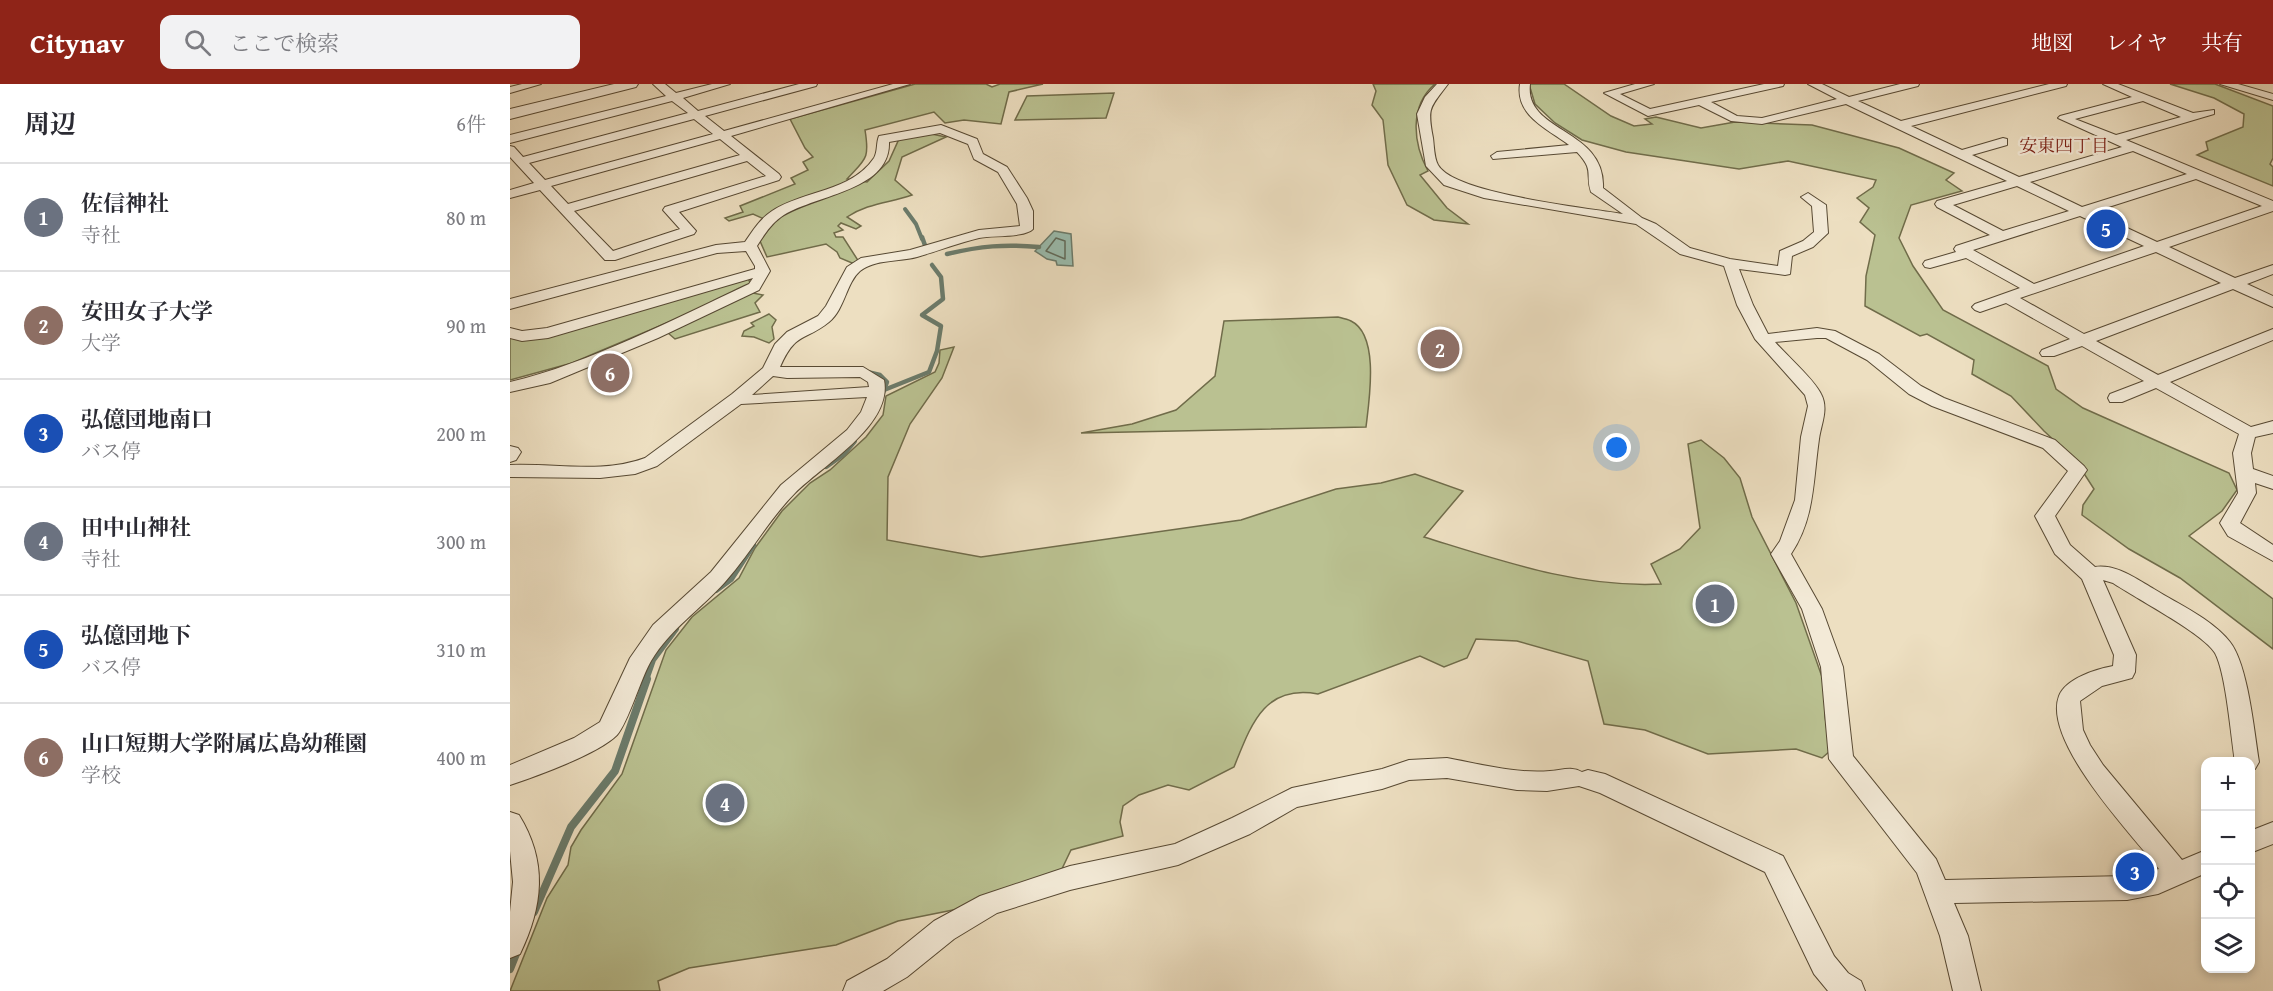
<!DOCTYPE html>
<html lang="ja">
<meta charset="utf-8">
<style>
body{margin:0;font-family:"Gentium Book Plus","Noto Serif JP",serif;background:#f2f2f3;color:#2b2b33}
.controls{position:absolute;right:18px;bottom:18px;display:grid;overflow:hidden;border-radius:12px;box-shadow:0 3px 9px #0003}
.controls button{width:54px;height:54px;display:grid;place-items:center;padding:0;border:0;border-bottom:2px solid #e1e1e2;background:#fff;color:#2b2b33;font:30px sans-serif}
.you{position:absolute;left:1107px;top:364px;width:21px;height:21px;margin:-15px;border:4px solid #fff;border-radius:50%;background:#1a73e8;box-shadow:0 0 0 9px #1a73e833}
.badge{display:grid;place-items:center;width:39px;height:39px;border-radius:50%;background:#8f2418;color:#fff;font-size:20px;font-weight:700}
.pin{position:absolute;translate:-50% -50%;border:3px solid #fff;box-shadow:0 2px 6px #0006}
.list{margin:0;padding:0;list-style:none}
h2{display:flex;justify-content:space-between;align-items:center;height:78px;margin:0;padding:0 24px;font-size:26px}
h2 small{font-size:20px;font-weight:400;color:#7c7c81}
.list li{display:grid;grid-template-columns:39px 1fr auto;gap:18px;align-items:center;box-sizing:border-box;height:108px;padding:0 24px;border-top:2px solid #e1e1e2}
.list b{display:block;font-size:22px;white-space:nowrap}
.list p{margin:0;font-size:20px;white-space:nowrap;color:#7c7c81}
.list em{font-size:20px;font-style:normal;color:#7c7c81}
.icon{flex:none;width:33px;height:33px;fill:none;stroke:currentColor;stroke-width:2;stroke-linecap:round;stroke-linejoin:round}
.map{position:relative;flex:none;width:1763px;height:907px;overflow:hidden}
header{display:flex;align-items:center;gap:36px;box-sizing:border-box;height:84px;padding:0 30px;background:#8f2418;color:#fff}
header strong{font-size:28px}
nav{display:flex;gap:33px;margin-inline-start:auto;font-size:21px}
.search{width:420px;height:54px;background:#f2f2f3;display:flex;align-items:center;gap:15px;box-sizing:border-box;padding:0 21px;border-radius:12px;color:#7c7c81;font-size:22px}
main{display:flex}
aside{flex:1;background:#fff}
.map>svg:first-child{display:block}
</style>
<header>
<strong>Citynav</strong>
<div class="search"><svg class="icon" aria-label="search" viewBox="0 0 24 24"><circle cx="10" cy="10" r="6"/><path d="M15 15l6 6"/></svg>ここで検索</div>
<nav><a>地図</a><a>レイヤ</a><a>共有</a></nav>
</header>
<main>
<aside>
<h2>周辺<small>6件</small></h2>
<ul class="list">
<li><span class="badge" style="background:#6b7280">1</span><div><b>佐信神社</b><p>寺社</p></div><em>80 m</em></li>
<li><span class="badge" style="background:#8d6e63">2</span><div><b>安田女子大学</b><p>大学</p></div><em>90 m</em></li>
<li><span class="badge" style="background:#1a4fb4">3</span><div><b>弘億団地南口</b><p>バス停</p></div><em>200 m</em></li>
<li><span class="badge" style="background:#6b7280">4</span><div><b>田中山神社</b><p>寺社</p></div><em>300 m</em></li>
<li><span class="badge" style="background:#1a4fb4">5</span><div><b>弘億団地下</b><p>バス停</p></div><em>310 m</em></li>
<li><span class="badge" style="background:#8d6e63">6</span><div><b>山口短期大学附属広島幼稚園</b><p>学校</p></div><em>400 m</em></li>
</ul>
</aside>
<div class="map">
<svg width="1763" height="907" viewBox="0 0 1763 907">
<rect width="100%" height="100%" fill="#eddfc1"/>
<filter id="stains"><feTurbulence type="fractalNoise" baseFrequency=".00333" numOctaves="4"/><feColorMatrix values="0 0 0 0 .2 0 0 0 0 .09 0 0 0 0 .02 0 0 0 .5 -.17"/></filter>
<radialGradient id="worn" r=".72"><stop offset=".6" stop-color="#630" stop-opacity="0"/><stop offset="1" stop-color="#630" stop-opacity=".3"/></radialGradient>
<g fill="#bac191" stroke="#706c4a" stroke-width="1.5">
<path d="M405,0H476L482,3L490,0H533L499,8L491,40L454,36L435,39L424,28L355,46C360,76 355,75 337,95L357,98L379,77L389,55L417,49L436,53L392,73L385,96L402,111C379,119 358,119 337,133L351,142L346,145L331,139L328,142L333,146L324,149L326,153H333L349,178L342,179L330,174L327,168L316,160L257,173L250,157L263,139L243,130L219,137L215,134L233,128L230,122L285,100L281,94L298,86L293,78L303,73L295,64L280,35Z"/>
<path d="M863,0H925C899,22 903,59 918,87L910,91L937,124L958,140L924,136L897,121L878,81L873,36L862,21L866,7Z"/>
<path d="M1019,0H1054L1101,32L1124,42L1142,40L1135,35L1146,33L1191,44L1225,38L1302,41L1389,64L1444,89L1436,96L1452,107L1401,121L1389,154L1403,182L1433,226L1538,282L1546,305L1573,324L1719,389L1727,406L1712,427L1679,452L1763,515V565L1670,494L1619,465L1572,431L1573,421L1584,405L1566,377L1534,347L1501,312L1462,290L1464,276L1417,250L1410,252L1355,222L1356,192L1365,151L1350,138L1359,124L1347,114L1363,103L1366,96L1278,77L1229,85L1116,68L1072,56L1045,39L1025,20Z"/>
<path d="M1660,0H1705L1763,22V74L1760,80L1763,83V102L1687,71L1698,66L1696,58L1733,43L1734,30L1704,14Z"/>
<path d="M604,9L596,34L505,36L517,12Z"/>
<path d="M238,194L241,201L223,211L62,279L0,296V254Z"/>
<path d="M238,208L253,211L245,219L250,228L165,255L158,249Z"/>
<path d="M259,230L266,236L262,243L264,255L259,259L244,253L232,252L234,247L244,242L241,239Z"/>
<path d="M828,233C832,234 837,235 841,237C870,251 859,317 856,343L571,349L622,340L666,326L705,292L714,237Z"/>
<path d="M444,263L432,294L400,340L378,393L377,456L471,473L731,436L826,405L871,399L905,390L953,407L914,453C992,477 1068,504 1151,500L1141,480L1170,465L1190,444L1178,360L1191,356L1214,374L1230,394L1242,433L1286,519L1317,607L1315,632L1320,667L1312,674L1286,665L1198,670L1135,646L1094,640L1078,577L1007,557L966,555L957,574L934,583L910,572L808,610C754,600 741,641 724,683L679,706L658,701L629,711L613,722L610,738L613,752L561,766L549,791L453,824L388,837L326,861L179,884L148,897L150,907H0L37,814L58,781L61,763L71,746L112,690L156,566L182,533L229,494L245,464L272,427L300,399L320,386L356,353L373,331L376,312L425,288L429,279L430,266Z"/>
</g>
<path fill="#9abdaf" stroke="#6b7b6b" stroke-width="1.5" d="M544,147L561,150L563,182L547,181L546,177L537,175L525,167Z"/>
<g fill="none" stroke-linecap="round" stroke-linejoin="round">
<path stroke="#606a5a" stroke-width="1.5" d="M546,154L555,157V175L536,167Z"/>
<path stroke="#6b7b6b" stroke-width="4" d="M395,125L406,140L412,155"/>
<g stroke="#6b7b6b" stroke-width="4.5">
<path d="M412,153L416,164"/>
<path d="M437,170C471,162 494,160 529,163"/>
<path d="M353,287L370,291L377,298L371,314"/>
<path d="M374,306L419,288L427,267L431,242L412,231L433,215L431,193L422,181"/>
</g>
<g stroke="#6b7b6b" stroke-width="6">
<path d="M316,382L333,370L344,357"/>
<path d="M206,506L221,495L243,461"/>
<path d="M136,596L143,576L166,545"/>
</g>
<g stroke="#6b7b6b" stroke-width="8">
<path d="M24,828L61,743L105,687L137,595"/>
<path d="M0,885L8,865"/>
</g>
<g stroke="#574933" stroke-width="2">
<g id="minor">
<path d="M12,0H31L0,9V3Z"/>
<path d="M143,0H155L166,9L202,0H220L173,14L188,27L289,0H307L306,2L195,32L214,47L383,0H400L221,52L269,90L271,93L269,96L169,128L186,147L184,150L105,176H95L30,106L0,114V106L24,99L0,73V62L4,63L13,73L178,29L162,17L0,59V51L156,12ZM184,35L203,50L35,96L19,79ZM210,55L230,71L58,120L41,102ZM237,77L256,92L155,123L153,126L170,145L103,167L64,127Z"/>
<path d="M927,0H938C920,24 917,23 923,54C924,61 924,74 928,81C944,110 1078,124 1113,130L1081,108C1075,90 1085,87 1067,68L983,75L981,72L987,68L1059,61C1038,45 1005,32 1010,0H1020C1014,49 1096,44 1093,104L1132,134L1146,140L1180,164L1220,175L1268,182L1270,167L1293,157L1304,148L1302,122L1291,113L1298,109L1316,121L1318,149L1303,163L1282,172L1280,190L1275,191L1229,185L1243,221L1258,250L1307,244L1325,247L1369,270L1411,302L1434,314L1545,356L1574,382L1577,386L1545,432L1560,461L1585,483C1607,480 1626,495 1644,505C1668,520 1702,535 1720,558C1738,581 1744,647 1749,678L1745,685L1740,686V678H1725C1721,653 1716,589 1705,569C1693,549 1625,514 1603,499L1593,496L1626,571L1625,588L1622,594L1592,602L1570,617L1573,646L1580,661L1593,681L1672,776L1696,766V789L1648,810L1617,816L1444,819L1458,852L1471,907H1443L1430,852L1407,789L1319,675L1311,583L1292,525L1261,470L1270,457L1285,416L1291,353L1298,322L1295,311L1245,255L1227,221L1214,182L1170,170L1126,140L974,114L934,101L916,82L907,30L915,13ZM1307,254H1316L1357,276L1399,310L1422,322L1533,364L1558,387L1525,432L1545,470L1572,495L1604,571L1603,582C1587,585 1556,594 1549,612C1532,657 1622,751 1649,785L1617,792L1435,796L1426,775L1343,672L1333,583L1312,525L1281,470C1305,434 1303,396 1309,355C1311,340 1319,325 1311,310C1304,295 1277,272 1265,258Z"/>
<path d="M1125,0H1144L1110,10L1140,25L1254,0H1274L1273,2L1201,18L1227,32L1252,34L1327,15L1298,0H1312L1339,13L1390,0H1409L1408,2L1348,17L1391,37L1539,0H1557L1556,2L1401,42L1452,66L1493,54L1497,55V61L1462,71L1509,93L1612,63L1548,34L1550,32L1622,13L1593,0H1608L1683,29L1704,26V30L1616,56L1763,117V127L1659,163L1725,194L1763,181V190L1737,200L1763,212V223L1723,205L1586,257L1648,291L1763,245V256L1660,298L1741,343L1763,337V349L1745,353L1741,369L1743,385L1763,392V405L1745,399L1746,409L1730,439L1763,461V477L1718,452L1710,439L1728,409L1723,369L1729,350L1646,304L1612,318H1600L1598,314L1600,310L1634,297L1572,262L1544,272H1532L1530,269L1532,266L1560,255L1496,219L1470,228L1465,226L1462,223L1465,220L1510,204L1456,174L1420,184L1415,183L1413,180L1415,177L1446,168L1444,165L1446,162L1480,151L1427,123L1425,120L1427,117L1497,97L1336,20L1252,40L1221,37L1189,21L1138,32L1094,9ZM1633,17L1671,33L1606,51L1565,35ZM1623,67L1677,90L1572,123L1520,98ZM1686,95L1752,122L1647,158L1583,128ZM1507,102L1559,127L1493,147L1443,121ZM1570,132L1634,162L1524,200L1463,166ZM1646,168L1711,199L1574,250L1510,214Z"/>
<path d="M1710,0H1728L1763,10V16Z"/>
<path d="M431,41L467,55L473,70L497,83L517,114L523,127V145C514,154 483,151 469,154C448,159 428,167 407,173C389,178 365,175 350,187C336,199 335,225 319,238C294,258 286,247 270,283H353L374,296C383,341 313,381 285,409C259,435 240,470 215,498C191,525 160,545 141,577C131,594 118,639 107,651C88,670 27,692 0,701V681L64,654L90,638L120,574L143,541L201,488L271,401L337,346L351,328L357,313L231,320L147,382L125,390L90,394L0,393V381C45,379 92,390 135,374L222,310L253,284L265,260L277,248L308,232L316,222L337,183L351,174L400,166L469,146L510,142L507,120L488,88L464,75L458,60L430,49L379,58C381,108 302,111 271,133C260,141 254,151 247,162L260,187L249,206L148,254L40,299L0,308V298C80,279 164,235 239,200L243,194L38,254L12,257L0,254V244L12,247L37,244L245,185V182L236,167L207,169L0,225V215L206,161L235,158C243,146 250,135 262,127C294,106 341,108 364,74C368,67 366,59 369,52ZM263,292L277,294L350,293L358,298L359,303L242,311Z"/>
<path d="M0,362L8,364L11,368L6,376L0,378Z"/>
<path d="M937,674C970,680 1006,690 1040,687C1052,686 1062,682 1072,688L1078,686L1095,690L1273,772L1324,872L1338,889L1351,897L1355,907H1318L1304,890L1255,788L1090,709L1069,702L1037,707L1007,706L937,694L899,696L872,705L787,723L740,750L668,781L560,806L487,829L444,855L397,893L373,907H333L337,897L377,875L424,837L470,812L560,782L665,760L722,734L782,704L872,685L899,676Z"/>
<path d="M0,728L9,731C38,778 33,822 10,870L0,874V828L3,798L0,767Z"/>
<path d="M1763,738V760L1740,769V747Z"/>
</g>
</g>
<g stroke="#574933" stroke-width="2">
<path id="tertiary" d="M104,0H128L126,3L0,35V25Z"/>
</g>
<use href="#minor" fill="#f3ead7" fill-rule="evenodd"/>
<use href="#tertiary" fill="#f3ead7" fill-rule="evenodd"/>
</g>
<g text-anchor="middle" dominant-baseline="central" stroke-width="4.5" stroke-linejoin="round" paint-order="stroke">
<g font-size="18" fill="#7a1f14" stroke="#f3ead7">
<text x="1554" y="61">安東四丁目</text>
</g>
</g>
<rect width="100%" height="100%" filter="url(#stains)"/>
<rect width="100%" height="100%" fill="url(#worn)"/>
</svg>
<div class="controls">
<button>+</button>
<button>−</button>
<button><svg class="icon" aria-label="locate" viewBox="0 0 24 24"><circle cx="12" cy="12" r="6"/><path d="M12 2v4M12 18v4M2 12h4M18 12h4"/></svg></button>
<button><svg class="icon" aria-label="layers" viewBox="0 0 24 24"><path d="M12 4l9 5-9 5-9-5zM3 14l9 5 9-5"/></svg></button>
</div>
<div class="you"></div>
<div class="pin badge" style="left:1205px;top:520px;background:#6b7280">1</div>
<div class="pin badge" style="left:930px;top:265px;background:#8d6e63">2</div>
<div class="pin badge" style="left:1625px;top:788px;background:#1a4fb4">3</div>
<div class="pin badge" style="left:215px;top:719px;background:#6b7280">4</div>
<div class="pin badge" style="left:1596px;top:145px;background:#1a4fb4">5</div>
<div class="pin badge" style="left:100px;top:289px;background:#8d6e63">6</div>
</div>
</main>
